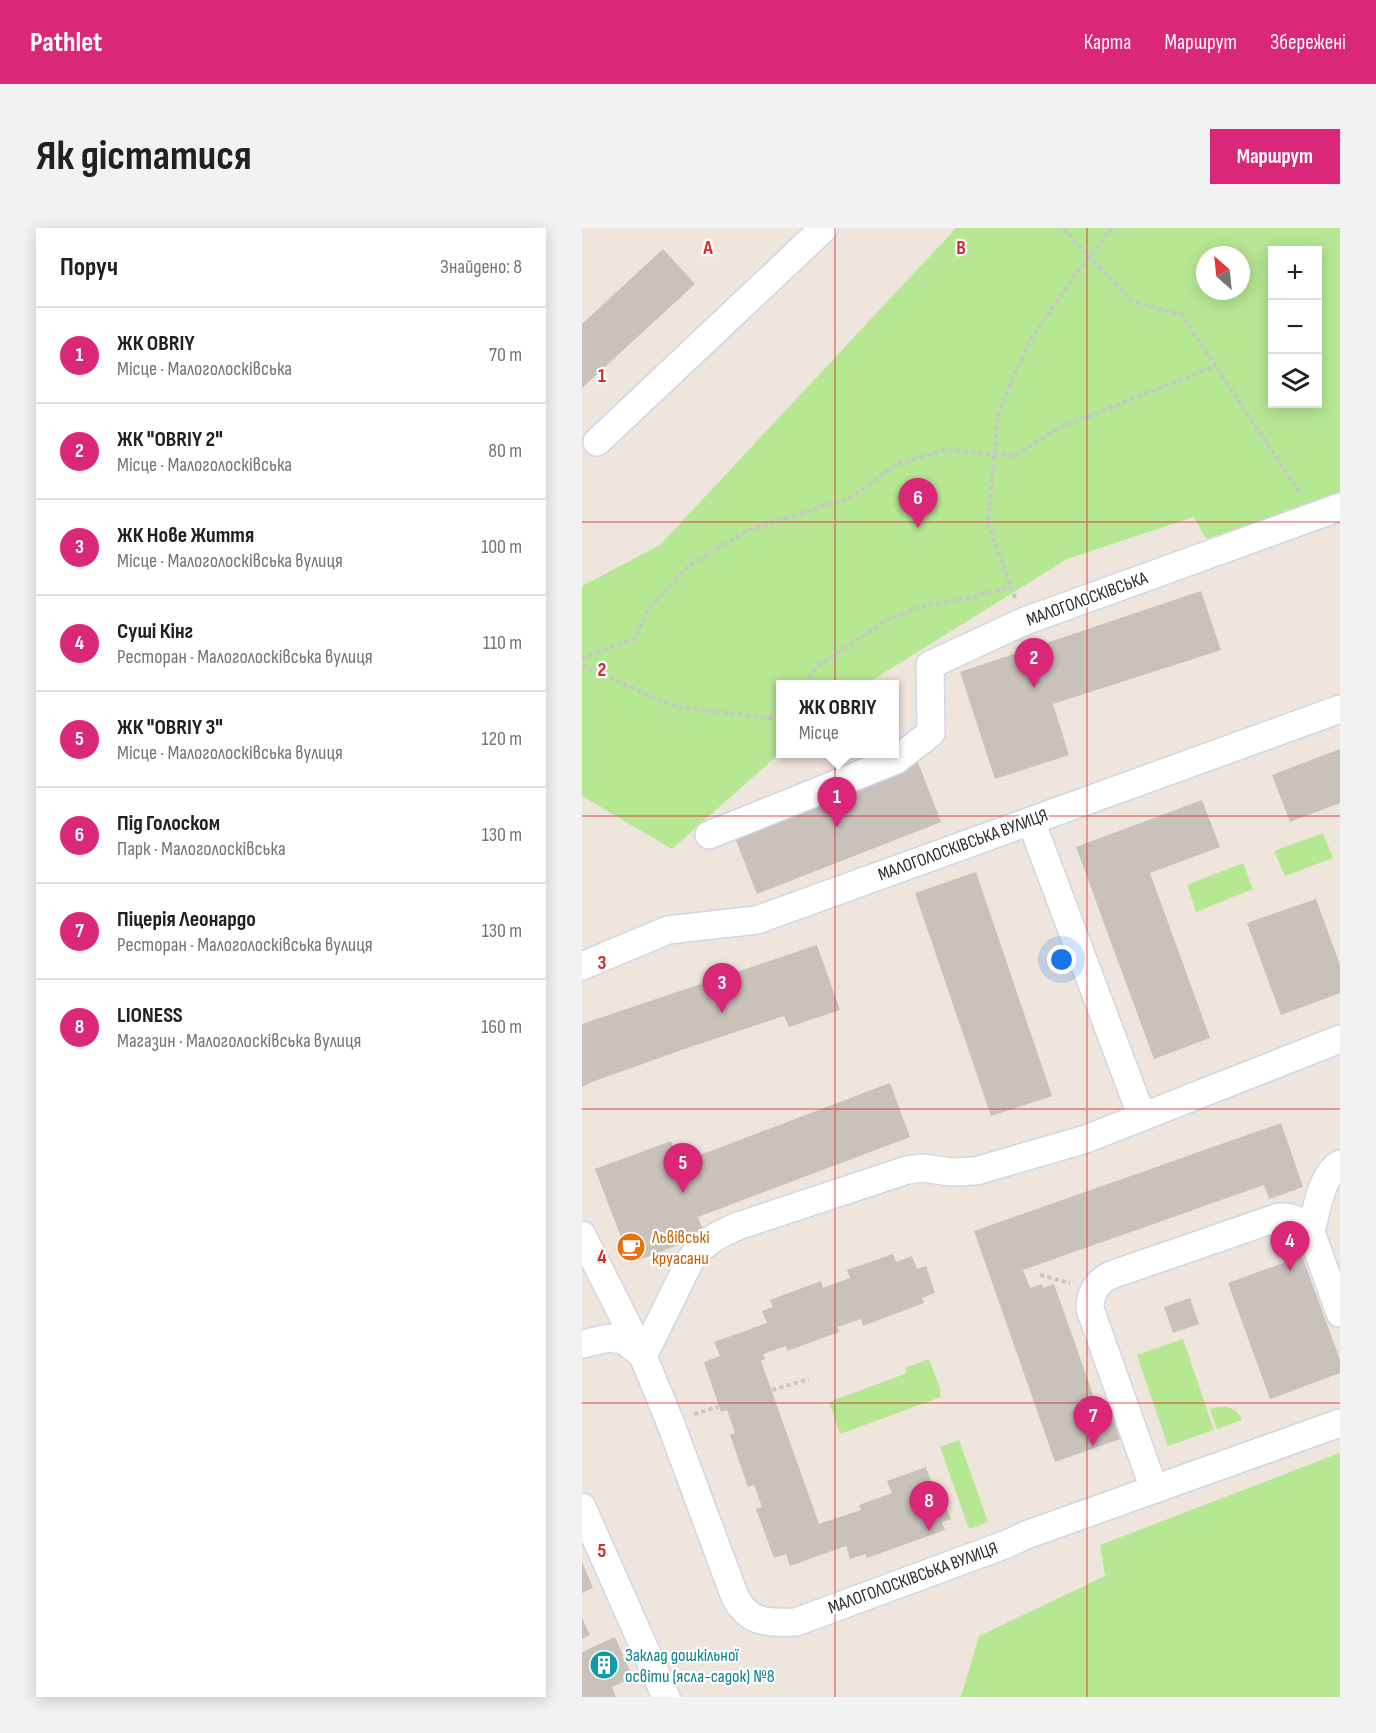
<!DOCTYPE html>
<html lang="uk">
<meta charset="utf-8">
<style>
body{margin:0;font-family:"Sofia Sans Condensed",sans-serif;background:#f2f2f2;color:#202124}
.controls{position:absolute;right:18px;top:18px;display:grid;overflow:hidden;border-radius:0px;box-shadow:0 3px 15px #0003}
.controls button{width:54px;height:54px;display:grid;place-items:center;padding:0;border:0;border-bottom:2px solid #e0e0e0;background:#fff;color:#202124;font:30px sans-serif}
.compass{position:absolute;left:614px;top:18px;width:54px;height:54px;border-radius:50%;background:#fff;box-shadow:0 3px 15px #0003;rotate:333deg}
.you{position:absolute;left:480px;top:732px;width:21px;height:21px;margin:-15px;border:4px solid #fff;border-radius:50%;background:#1a73e8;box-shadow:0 0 0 9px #1a73e833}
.badge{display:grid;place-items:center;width:39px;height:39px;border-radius:50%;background:#db2777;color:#fff;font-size:20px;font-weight:700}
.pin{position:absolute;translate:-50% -50px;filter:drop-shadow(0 2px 3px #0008)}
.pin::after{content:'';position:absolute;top:32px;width:21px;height:18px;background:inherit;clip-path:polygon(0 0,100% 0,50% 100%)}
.popup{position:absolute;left:194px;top:452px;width:123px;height:78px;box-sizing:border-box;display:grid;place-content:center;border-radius:0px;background:#fff;filter:drop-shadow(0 2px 4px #0005);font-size:20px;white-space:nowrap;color:#757577}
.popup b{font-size:22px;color:#202124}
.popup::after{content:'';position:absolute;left:50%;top:100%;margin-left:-12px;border:12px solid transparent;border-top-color:#fff}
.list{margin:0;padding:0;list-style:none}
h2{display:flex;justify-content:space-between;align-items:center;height:78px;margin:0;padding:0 24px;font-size:26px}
h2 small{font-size:20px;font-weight:400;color:#757577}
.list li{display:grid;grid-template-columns:39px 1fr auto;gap:18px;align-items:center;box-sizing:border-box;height:96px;padding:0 24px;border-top:2px solid #e0e0e0}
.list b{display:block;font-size:22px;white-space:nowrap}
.list p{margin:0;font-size:20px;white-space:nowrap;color:#757577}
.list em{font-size:20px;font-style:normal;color:#757577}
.icon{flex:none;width:33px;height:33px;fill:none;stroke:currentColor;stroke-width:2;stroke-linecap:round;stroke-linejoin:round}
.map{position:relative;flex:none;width:758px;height:1469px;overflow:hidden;border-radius:0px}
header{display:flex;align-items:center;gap:36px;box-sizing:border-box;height:84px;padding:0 30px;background:#db2777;color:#fff}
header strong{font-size:28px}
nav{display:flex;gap:33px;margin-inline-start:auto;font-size:21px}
.intro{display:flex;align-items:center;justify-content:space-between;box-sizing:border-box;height:144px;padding:0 36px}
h1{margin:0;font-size:42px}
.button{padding:15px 27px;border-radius:0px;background:#db2777;color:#fff;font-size:21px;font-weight:700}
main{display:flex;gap:36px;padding:0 36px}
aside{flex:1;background:#fff;border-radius:0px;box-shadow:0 3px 15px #0003}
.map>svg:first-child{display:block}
</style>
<header>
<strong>Pathlet</strong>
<nav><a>Карта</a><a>Маршрут</a><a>Збережені</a></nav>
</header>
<div class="intro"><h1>Як дістатися</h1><a class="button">Маршрут</a></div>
<main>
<aside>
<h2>Поруч<small>Знайдено: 8</small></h2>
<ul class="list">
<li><span class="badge">1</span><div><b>ЖК OBRIY</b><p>Місце · Малоголосківська</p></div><em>70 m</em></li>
<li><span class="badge">2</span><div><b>ЖК &quot;OBRIY 2&quot;</b><p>Місце · Малоголосківська</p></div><em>80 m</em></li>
<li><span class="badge">3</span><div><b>ЖК Нове Життя</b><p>Місце · Малоголосківська вулиця</p></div><em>100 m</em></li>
<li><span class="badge">4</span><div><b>Суші Кінг</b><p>Ресторан · Малоголосківська вулиця</p></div><em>110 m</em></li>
<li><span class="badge">5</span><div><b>ЖК &quot;OBRIY 3&quot;</b><p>Місце · Малоголосківська вулиця</p></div><em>120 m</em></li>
<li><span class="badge">6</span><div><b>Під Голоском</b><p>Парк · Малоголосківська</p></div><em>130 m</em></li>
<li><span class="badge">7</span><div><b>Піцерія Леонардо</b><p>Ресторан · Малоголосківська вулиця</p></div><em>130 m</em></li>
<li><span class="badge">8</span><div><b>LIONESS</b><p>Магазин · Малоголосківська вулиця</p></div><em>160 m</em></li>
</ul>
</aside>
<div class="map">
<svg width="758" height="1469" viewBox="0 0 758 1469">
<rect width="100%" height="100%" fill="#eee5dc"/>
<g fill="#b6e894" fill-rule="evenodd">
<path d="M374,0H758V267L624,311L612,289L485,331L284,456H198V525L90,621L0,568V358L78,317ZM690,22H736V176H690ZM623,27H659V63H623Z"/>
<path d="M741,605L751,630L703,648L692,623Z"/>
<path d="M661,635L671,661L614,684L605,657Z"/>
<path d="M601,1111L632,1202L586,1218L555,1127Z"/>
<path d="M347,1131L359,1164L358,1165L359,1169L258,1206L247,1174L325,1145L323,1140Z"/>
<path d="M635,1179C647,1178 655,1181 660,1192L635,1201L628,1181Z"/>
<path d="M377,1212L406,1294L387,1301L358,1219Z"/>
<path d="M758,1225V1469H379L397,1408L523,1348L518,1317Z"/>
</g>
<g fill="#c9c2bb">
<path d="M81,21L113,56L0,160V96Z"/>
<path d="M619,363L639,422L471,476L487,527L413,551L378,444Z"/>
<path d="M758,521V575L708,594L690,547Z"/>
<path d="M335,532L359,594L175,666L151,605Z"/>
<path d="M620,572L638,619L568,645L628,810L572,831L494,619Z"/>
<path d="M394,644L470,868L409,888L333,665Z"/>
<path d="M734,671L758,737V765L699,787L665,695Z"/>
<path d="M235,717L258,782L207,799L202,788L108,819L10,854L0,859V796Z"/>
<path d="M308,855L328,909L116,989L123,1007L49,1035L13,941L89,913L97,935Z"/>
<path d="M699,895L721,959L687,971L682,957L441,1042L448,1060L460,1056L461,1060L472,1056L521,1195L531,1192L538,1211L473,1234L392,1003Z"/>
<path d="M311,1026L314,1034L330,1028L335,1041L344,1038L353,1065L340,1070L342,1075L281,1098L279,1091L255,1099L257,1104L205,1123L204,1118L181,1126L183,1131L179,1133L237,1296L279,1282L277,1277L310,1265L305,1253L344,1239L358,1279L363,1277L369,1291L360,1294L363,1302L285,1330L283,1326L268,1331L264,1318L208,1338L204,1326L192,1330L174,1281L180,1279L172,1257L166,1259L148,1207L153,1205L145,1182L139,1184L122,1134L138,1128L132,1114L185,1095L180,1083L191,1079L188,1072L239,1053L241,1060L268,1050L265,1042Z"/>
<path d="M720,1028L758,1132V1145L688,1171L646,1055Z"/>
<path d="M608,1070L617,1096L591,1105L582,1079Z"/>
<path d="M0,1334L11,1360L0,1365Z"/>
<path d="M0,1390L8,1407L0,1411Z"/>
<path d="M33,1409L51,1450L30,1459L34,1469H0V1424Z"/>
</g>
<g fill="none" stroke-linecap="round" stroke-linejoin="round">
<g stroke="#d1d6e5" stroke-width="30">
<g id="minor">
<path d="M15,214L242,0"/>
<path d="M449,593L560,889"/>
<path d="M127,607L314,532L349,505L348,437L443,393L758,279"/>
<path d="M0,738L86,702L175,692L758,481"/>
<path d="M758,811L504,911L394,943L370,944L340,940L325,942L156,998C137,1006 121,1015 109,1031L61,1128L88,1194L153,1369C167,1396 187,1395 214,1394L425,1316L444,1307L758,1195"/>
<path d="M729,1004C734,984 739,947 758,936"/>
<path d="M0,1007L61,1128L42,1112L27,1110L0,1116"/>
<path d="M572,1261L508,1081C508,1064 515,1054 529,1047L697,989C710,988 720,993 729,1004L758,1085"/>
<path d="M0,1279L84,1469"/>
</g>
</g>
<g stroke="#c8c8c8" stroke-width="4" stroke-dasharray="4.5 3" stroke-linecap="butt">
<path d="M481,0L549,73L600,87L719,267"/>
<path d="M433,370L406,295L416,185L448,112L490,51L530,0"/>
<path d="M0,430L52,411L68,379L108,337L165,303L269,269L314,237L362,222L432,228L475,201L633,138"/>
<path d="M0,438L95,479L198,491"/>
<path d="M223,456L234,439L305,392L337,379L386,370L429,359"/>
<path d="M458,1047L488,1055"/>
<path d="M190,1162L227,1151"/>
<path d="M112,1186L136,1179"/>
</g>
<use href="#minor" stroke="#fff" stroke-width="27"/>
</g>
<path fill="none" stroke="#d62828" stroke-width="1.5" stroke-opacity="0.55" d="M253,0V1469M505,0V1469M0,294H758M0,588H758M0,881H758M0,1175H758"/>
<defs>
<g id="cafe-disc" transform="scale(1.5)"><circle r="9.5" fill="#e8710a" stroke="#fff"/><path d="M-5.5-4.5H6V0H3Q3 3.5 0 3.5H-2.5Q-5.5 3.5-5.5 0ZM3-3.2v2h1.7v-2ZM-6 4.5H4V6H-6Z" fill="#fff"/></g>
<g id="building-disc" transform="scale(1.5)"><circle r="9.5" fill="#0f9aa8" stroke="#fff"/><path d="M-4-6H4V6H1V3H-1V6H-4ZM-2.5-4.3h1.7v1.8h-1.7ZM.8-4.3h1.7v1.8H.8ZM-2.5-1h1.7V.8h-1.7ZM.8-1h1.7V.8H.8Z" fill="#fff"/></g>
</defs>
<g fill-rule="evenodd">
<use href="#cafe-disc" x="49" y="1019"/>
<use href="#building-disc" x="22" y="1437"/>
</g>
<g text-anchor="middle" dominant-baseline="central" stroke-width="4.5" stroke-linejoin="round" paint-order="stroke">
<g font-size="18" fill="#2b2b2b" stroke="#fff">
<text transform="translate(505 371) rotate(-20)">МАЛОГОЛОСКІВСЬКА</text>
<text transform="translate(381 617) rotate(-20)">МАЛОГОЛОСКІВСЬКА ВУЛИЦЯ</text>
<text transform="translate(331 1350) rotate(-20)">МАЛОГОЛОСКІВСЬКА ВУЛИЦЯ</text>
</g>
<g font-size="18" fill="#c56008" stroke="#fff" text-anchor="start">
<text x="70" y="1009">Львівські<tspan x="70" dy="21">круасани</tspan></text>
</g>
<g font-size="18" fill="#0d838f" stroke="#fff" text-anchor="start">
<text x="43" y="1427">Заклад дошкільної<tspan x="43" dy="21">освіти (ясла-садок) №8</tspan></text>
</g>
</g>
<g font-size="20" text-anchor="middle" font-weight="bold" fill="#d62828" stroke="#fff" stroke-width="4.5" stroke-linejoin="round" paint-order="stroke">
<text x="126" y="26">A</text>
<text x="379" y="26">B</text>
<text x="20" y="154">1</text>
<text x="20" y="448">2</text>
<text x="20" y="741">3</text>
<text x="20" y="1035">4</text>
<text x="20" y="1329">5</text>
</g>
</svg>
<div class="controls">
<button>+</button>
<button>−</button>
<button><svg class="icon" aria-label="layers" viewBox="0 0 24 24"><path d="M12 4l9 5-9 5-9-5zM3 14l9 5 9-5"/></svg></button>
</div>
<svg class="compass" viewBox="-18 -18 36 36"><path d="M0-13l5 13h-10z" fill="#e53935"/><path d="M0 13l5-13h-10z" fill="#757577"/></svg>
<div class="you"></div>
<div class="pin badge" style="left:255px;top:599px">1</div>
<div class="popup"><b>ЖК OBRIY</b>Місце</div>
<div class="pin badge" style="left:452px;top:460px">2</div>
<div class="pin badge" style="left:140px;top:785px">3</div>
<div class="pin badge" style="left:708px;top:1043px">4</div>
<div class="pin badge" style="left:101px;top:965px">5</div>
<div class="pin badge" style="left:336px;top:300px">6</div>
<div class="pin badge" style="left:511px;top:1218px">7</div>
<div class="pin badge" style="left:347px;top:1303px">8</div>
</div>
</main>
